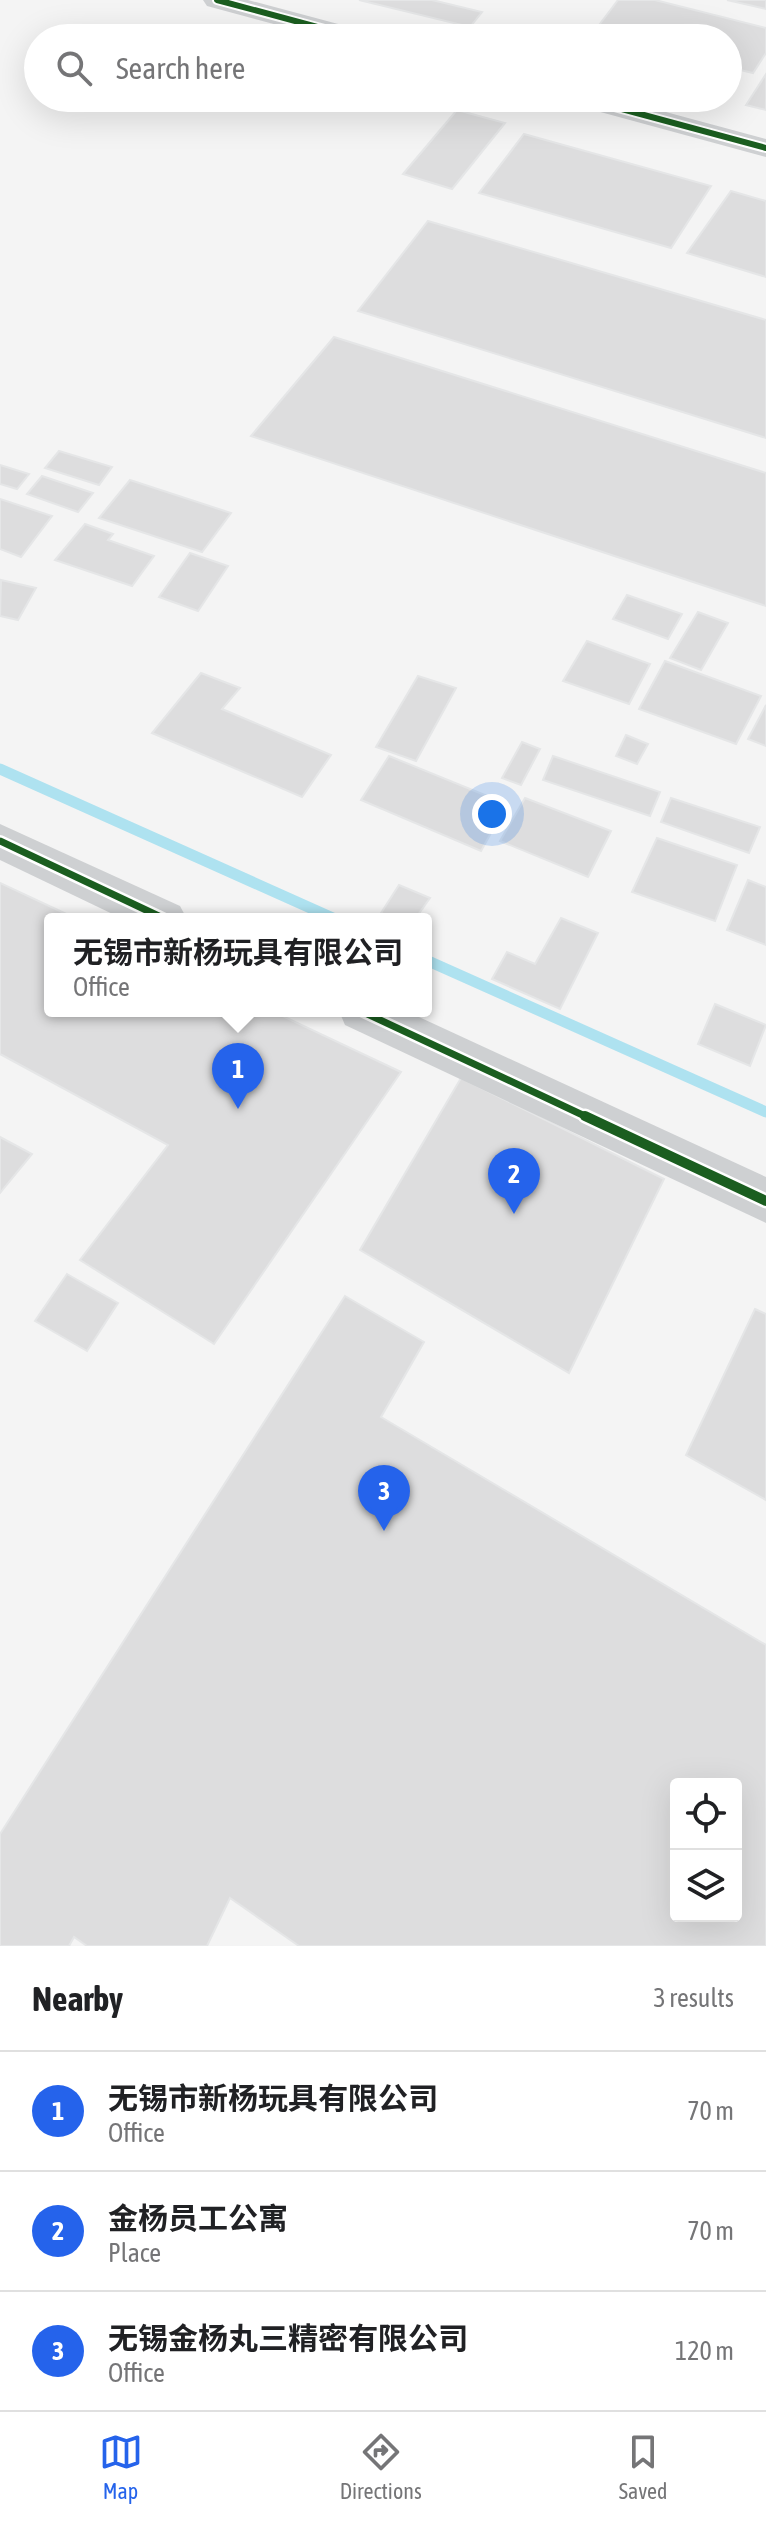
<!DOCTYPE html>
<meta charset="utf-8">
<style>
body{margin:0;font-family:"Asap Condensed","Noto Sans SC",sans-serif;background:#f6f6f6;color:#202124}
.controls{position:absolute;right:24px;bottom:24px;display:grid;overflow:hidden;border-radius:8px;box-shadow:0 8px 32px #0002}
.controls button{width:72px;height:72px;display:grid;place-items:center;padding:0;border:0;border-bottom:2px solid #e0e0e0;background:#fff;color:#202124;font:40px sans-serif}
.you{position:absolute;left:492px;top:814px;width:28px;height:28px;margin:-20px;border:6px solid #fff;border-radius:50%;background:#1a73e8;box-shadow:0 0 0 12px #1a73e833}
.badge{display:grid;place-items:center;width:52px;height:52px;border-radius:50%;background:#2563eb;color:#fff;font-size:26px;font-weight:700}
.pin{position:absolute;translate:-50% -66px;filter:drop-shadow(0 2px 4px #0008)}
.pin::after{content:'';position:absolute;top:42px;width:28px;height:24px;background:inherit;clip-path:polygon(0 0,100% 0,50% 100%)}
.popup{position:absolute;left:44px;top:913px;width:388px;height:104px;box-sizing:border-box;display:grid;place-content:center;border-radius:8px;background:#fff;filter:drop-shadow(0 2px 6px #0005);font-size:26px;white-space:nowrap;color:#757577}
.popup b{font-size:30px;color:#202124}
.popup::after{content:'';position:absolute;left:50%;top:100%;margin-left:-16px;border:16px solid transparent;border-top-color:#fff}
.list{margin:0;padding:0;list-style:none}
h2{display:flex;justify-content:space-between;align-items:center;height:104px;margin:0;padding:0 32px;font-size:34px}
h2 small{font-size:26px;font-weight:400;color:#757577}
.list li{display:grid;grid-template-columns:52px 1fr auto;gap:24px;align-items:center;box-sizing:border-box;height:120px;padding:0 32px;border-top:2px solid #e0e0e0}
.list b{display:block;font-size:30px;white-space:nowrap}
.list p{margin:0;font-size:26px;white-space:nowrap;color:#757577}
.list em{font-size:26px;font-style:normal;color:#757577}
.icon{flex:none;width:44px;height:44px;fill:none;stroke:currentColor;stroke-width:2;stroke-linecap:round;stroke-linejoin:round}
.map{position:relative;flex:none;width:766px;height:1946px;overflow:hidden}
.search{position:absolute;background:#fff;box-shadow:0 8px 32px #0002;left:24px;right:24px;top:24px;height:88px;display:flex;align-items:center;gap:20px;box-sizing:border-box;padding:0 28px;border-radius:44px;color:#757577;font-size:30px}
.sheet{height:464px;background:#fff}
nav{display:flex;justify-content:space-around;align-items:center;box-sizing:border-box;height:112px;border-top:2px solid #e0e0e0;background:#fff;font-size:22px;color:#757577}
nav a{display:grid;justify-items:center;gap:4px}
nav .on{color:#2563eb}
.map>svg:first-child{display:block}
</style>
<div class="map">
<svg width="766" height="1946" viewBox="0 0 766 1946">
<rect width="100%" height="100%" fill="#f4f4f4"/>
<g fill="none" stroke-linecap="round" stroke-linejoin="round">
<g stroke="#aee2f0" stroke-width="11">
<path d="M0,769L335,919"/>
<path d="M426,960L766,1112"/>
</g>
</g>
<g fill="#ddddde" stroke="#e5e6e7" stroke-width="2" fill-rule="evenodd">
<path d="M359,0H432L482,12L470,27Z"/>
<path d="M618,0H655L766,28V53L753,73L728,67V38H566L573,29L593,33Z"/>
<path d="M727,0H766V9Z"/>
<path d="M766,74V110L746,105Z"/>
<path d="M457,110L505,123L452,189L403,174Z"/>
<path d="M524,134L711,186L671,248L479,193Z"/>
<path d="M731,191L766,201V277L687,253Z"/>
<path d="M428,221L766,320V438L358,311Z"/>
<path d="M334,337L766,473V606L251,436Z"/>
<path d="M59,451L112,467L99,485L45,468Z"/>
<path d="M0,465L29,474L17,489L0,484Z"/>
<path d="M42,476L93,493L78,512L27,494Z"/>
<path d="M130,480L231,513L202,552L99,518Z"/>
<path d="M0,499L52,516L21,557L0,549Z"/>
<path d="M85,524L113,534L108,540L154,556L132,586L55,560Z"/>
<path d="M190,553L228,566L198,611L159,597Z"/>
<path d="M1,580L36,588L18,620L0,616Z"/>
<path d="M627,595L682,614L668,639L613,619Z"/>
<path d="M698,612L728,623L701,670L670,658Z"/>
<path d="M587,641L650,664L629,704L563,681Z"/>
<path d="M665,661L761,696L736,744L639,709Z"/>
<path d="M201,673L240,688L222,709L331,755L302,797L152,733Z"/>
<path d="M418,676L456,688L416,761L376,747Z"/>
<path d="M766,705V746L748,739Z"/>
<path d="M626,735L648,744L637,764L616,756Z"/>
<path d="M522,742L540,749L521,785L502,778Z"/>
<path d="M389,756L507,804L481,851L361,800Z"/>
<path d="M553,756L660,792L650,816L543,780Z"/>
<path d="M525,798L611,831L588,877L500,841Z"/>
<path d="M671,798L760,827L749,853L661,822Z"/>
<path d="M657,838L737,865L715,921L632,892Z"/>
<path d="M748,880L766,887V945L727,930Z"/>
<path d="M0,883L77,919H50V1011H272L401,1072L214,1344L80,1260L168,1145L0,1054Z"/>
<path d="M399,885L430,898L415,919H394L381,913Z"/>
<path d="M561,918L598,933L560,1009L492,979L507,952L535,964Z"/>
<path d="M715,1004L766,1025L750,1066L698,1044Z"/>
<path d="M461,1078L664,1179L569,1373L360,1250Z"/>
<path d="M0,1137L32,1154L0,1193Z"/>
<path d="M67,1274L118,1303L87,1351L35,1321Z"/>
<path d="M345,1296L424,1342L381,1417L766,1645V1946H299L230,1898L207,1946H87L74,1937L69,1946H0V1834ZM676,1784H736V1916H676Z"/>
<path d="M755,1309L766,1314V1500L686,1455Z"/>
</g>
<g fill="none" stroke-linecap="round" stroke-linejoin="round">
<g fill="#ced0d2" fill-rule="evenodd">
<path d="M203,0H248L368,32L372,38H326L207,6Z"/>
<path d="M567,98H614L766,139V157L571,104Z"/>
<path d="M0,824L180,906L187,919H123L0,860Z"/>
<path d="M339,1011H406L766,1177V1223L345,1025Z"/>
</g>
<g stroke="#fff" stroke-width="10">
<g id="cycleway-far2">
<path d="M217,0L358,38"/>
<path d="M581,98L766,148"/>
</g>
</g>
<g stroke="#fff" stroke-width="12">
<g id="cycleway-far1">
<path d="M0,841L165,919"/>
<path d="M361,1011L589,1118"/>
</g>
</g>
<g stroke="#fff" stroke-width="15">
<path id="cycleway" d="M585,1116L766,1201"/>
</g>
<use href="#cycleway-far2" stroke="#1b5e20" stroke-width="6"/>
<use href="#cycleway-far1" stroke="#1b5e20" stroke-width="7"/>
<use href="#cycleway" stroke="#1b5e20" stroke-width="10"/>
</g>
</svg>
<div class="controls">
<button><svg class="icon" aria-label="locate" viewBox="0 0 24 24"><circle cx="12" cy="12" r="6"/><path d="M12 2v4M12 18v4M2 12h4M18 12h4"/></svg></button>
<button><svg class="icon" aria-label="layers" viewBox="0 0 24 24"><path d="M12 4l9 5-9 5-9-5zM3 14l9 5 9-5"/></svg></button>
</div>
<div class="you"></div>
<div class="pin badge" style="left:238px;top:1109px">1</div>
<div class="popup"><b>无锡市新杨玩具有限公司</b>Office</div>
<div class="pin badge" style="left:514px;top:1214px">2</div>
<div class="pin badge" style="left:384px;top:1531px">3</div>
<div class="search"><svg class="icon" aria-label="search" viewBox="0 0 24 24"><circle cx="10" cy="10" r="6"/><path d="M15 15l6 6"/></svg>Search here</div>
</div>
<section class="sheet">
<h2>Nearby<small>3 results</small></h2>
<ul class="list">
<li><span class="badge">1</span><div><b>无锡市新杨玩具有限公司</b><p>Office</p></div><em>70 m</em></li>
<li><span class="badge">2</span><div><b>金杨员工公寓</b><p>Place</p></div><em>70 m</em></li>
<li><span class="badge">3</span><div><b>无锡金杨丸三精密有限公司</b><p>Office</p></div><em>120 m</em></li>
</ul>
</section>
<nav>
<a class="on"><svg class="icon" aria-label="map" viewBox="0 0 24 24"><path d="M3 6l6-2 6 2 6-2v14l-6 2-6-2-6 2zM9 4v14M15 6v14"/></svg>Map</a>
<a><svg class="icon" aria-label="directions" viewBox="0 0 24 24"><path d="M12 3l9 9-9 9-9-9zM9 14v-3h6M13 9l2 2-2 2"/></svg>Directions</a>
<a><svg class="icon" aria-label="saved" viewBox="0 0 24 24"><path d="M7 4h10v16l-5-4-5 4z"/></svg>Saved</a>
</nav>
